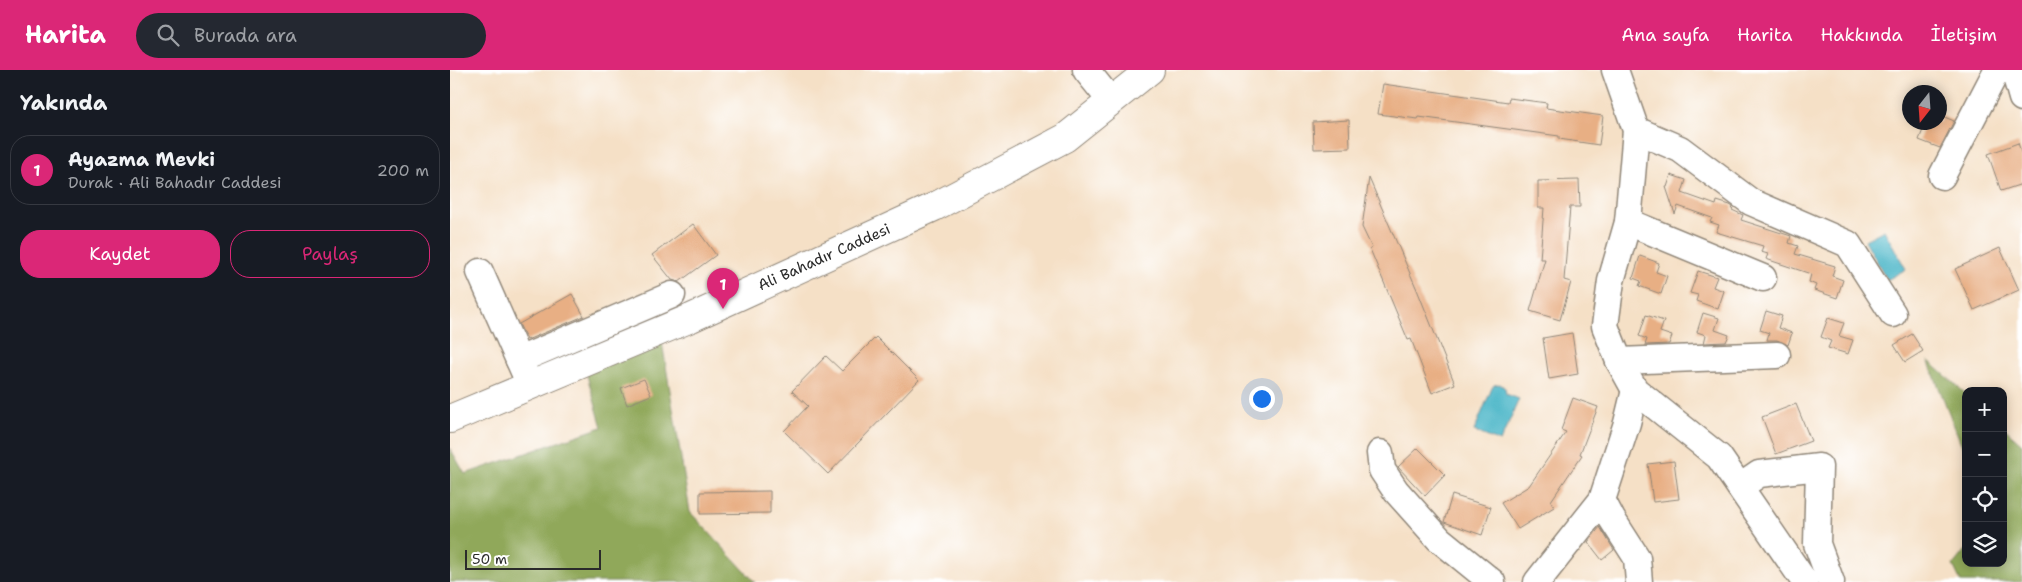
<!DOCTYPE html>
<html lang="tr">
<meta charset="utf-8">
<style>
body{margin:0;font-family:"Shantell Sans",sans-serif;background:#242831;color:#f1f3f6}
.controls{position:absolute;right:15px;bottom:15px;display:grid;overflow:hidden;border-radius:10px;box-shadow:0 2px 12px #0003}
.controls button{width:45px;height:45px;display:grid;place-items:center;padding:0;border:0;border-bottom:1px solid #363941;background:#171b24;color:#f1f3f6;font:25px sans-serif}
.compass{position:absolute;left:1452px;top:15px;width:45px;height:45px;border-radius:50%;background:#171b24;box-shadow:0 2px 12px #0003;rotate:197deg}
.scale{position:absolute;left:15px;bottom:12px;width:136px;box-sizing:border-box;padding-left:5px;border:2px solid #2b2b2b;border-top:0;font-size:14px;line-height:18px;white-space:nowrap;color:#2b2b2b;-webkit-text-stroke:4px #fff;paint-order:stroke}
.you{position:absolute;left:811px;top:328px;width:18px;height:18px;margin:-12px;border:4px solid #fff;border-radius:50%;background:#1a73e8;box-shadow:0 0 0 8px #1a73e833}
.badge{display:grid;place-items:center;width:32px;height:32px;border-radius:50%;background:#db2777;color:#fff;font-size:16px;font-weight:700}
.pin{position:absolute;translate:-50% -41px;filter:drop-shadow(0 1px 2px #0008)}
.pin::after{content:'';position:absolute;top:26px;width:18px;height:15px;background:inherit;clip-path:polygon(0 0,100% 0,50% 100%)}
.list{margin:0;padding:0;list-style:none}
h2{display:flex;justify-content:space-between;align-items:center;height:65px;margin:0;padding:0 20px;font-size:21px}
h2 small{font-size:16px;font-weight:400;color:#9ea1a6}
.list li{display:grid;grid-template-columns:32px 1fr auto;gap:15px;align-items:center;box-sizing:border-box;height:70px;margin:0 10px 10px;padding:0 10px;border:1px solid #363941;border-radius:20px}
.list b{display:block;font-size:19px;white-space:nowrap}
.list p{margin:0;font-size:16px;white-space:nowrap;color:#9ea1a6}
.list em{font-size:16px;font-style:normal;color:#9ea1a6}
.actions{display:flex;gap:10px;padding:15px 20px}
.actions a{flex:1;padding:11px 0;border:1px solid #db2777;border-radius:20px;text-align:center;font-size:18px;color:#db2777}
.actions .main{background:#db2777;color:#fff}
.icon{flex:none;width:28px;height:28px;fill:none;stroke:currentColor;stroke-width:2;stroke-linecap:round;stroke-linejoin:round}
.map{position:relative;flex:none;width:1572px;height:512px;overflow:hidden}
header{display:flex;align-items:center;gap:30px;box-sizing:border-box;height:70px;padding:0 25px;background:#db2777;color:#fff}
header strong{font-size:24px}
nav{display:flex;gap:28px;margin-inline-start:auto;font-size:18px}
.search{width:350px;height:45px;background:#242831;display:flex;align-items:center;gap:12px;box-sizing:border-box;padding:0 18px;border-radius:28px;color:#9ea1a6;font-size:19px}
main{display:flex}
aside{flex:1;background:#171b24}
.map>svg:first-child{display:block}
</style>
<header>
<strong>Harita</strong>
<div class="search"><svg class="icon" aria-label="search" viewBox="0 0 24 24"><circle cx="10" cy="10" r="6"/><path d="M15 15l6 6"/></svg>Burada ara</div>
<nav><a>Ana sayfa</a><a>Harita</a><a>Hakkında</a><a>İletişim</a></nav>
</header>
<main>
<aside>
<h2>Yakında<small></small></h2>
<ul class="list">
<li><span class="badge">1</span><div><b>Ayazma Mevki</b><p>Durak · Ali Bahadır Caddesi</p></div><em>200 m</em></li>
</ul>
<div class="actions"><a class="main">Kaydet</a><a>Paylaş</a></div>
</aside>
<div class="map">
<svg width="1572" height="512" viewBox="0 0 1572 512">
<rect width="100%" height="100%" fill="#fff"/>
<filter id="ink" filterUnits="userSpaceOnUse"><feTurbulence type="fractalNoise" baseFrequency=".02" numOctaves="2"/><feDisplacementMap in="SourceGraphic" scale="10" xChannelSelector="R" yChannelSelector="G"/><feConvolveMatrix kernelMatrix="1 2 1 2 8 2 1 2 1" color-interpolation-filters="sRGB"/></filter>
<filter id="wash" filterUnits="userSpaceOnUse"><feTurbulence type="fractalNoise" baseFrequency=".0096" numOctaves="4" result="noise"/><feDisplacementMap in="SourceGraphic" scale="20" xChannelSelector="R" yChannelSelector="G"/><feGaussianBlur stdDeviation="1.12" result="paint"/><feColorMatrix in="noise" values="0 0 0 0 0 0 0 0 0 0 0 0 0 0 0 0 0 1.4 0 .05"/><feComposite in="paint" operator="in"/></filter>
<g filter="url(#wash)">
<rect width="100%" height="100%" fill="#f5e0c6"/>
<g fill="#90a85a" stroke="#5e6a42">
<path d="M211,266L240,442L305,512H0V378L15,404L152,357L133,292Z"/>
<path d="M1478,290L1516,324V386Z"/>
<path d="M1553,357L1572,374V512H1511L1503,495L1516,479V493H1553Z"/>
</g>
<g fill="#49b5c7" stroke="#3a7079">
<path d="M1434,160L1456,199L1437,210L1415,170Z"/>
<path d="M1050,314L1055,318L1056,324L1069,329L1050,372L1024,361L1042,318L1044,315Z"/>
</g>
<g id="blocks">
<g fill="#e8af84">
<path d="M933,14L1058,32L1059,28L1097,33L1096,38L1153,46L1149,75L1109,69V66L969,47L968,49L928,44Z"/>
<path d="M1490,45L1504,51L1490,78L1469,70L1476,52H1490Z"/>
<path d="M899,50L900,78L864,79L863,52Z"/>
<path d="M1568,73L1572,85V114L1551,121L1538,84Z"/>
<path d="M1221,105L1236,110L1232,123L1266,135L1267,131L1280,135L1283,137L1282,140L1293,145L1291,150L1341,166L1339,173L1348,176L1345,184L1385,196L1382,206L1393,210L1387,228L1364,220L1366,215L1359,212L1361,204L1316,189L1318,184L1311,182L1313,176L1266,162L1269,155L1260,152L1262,148L1228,136L1225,144L1216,117H1217Z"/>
<path d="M919,108L968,222L1005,314L982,323L961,269L958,270L920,179L922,178L912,157Z"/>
<path d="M1129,110L1130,137H1120L1114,210L1121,212L1110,250L1080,241L1095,189H1090L1094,138H1088V111Z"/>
<path d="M243,154L266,185L229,212L222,210L202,185Z"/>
<path d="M1550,178L1569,220L1524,240L1505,199Z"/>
<path d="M1190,186L1209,193L1206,202L1217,206L1211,224L1189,216L1191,211L1183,208Z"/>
<path d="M1248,201L1267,207L1263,217L1274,221L1268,239L1246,231L1248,225L1240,223Z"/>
<path d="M122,224L134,246L77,270L69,254Z"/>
<path d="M1316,241L1332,246L1328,258L1342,263L1338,275L1327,270H1317L1319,263L1310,260Z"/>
<path d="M1253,243L1269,248L1265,260L1279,265L1276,272L1254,273L1256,265L1247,262Z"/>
<path d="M1196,245L1214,251L1210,262L1222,266L1219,274L1195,275L1197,269L1189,266Z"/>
<path d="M1378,248L1394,253L1389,266L1403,270L1398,284L1378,278L1381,271L1371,267Z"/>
<path d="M1122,263L1128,304L1099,309L1093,268Z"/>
<path d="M1462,264L1473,281L1455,292L1444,275Z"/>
<path d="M426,267L469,310L378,404L334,361L358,336L342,321L376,286L392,301Z"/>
<path d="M194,309L201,325L177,335L171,318Z"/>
<path d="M1123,328L1148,337L1130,384L1132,385L1101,431L1104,437L1068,459L1051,433L1079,416L1116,362L1111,360Z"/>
<path d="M1346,334L1361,371L1326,384L1312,347Z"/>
<path d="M968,378L995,405L975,426L948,397Z"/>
<path d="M1224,391L1229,429L1203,432L1198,394Z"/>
<path d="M320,421V443L250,444V422Z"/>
<path d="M1002,425L1041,437L1032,465L994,452Z"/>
<path d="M1150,457L1164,480L1152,490L1138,472Z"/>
</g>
</g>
</g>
<g filter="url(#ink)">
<use href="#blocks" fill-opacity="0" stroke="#908678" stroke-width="1"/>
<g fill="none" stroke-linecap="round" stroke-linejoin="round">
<g stroke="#908678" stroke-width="29">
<g id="minor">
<path d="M636,0L661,31"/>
<path d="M1165,0L1186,60L1178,152L1161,211L1155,256L1169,291L1185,320L1269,387L1355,512"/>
<path d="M1564,0L1572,28"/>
<path d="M1186,60L1230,79L1301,132L1398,174L1443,244"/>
<path d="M1492,106L1547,0"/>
<path d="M1178,152L1313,208"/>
<path d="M30,202L76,306"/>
<path d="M69,290L222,225"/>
<path d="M1169,291L1327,285"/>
<path d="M930,383L932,400L946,421L989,469L1042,512"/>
<path d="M1290,417L1309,404L1369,397L1367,474L1381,512"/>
<path d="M1152,430L1162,449L1187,488L1189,512"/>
<path d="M1087,512L1152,430L1177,353L1185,320"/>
</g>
</g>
<g stroke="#908678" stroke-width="30">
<path id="major" d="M0,349L241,248L484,137L615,68L700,0"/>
</g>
<use href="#minor" stroke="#fff" stroke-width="26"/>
<use href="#major" stroke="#fff" stroke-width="28"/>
</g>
</g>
<g text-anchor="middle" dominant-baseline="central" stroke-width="4.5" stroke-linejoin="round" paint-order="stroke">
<g font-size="15" fill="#2b2b2b" stroke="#fff">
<text transform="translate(374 187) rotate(-24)">Ali Bahadır Caddesi</text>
</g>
</g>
</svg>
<div class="controls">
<button>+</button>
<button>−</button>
<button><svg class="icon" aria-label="locate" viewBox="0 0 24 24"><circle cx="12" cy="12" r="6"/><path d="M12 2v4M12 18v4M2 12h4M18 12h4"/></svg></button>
<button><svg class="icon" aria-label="layers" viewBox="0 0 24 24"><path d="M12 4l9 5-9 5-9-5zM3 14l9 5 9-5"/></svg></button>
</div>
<svg class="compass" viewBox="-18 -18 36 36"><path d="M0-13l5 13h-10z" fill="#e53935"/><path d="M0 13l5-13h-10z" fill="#9ea1a6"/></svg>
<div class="scale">50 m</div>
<div class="you"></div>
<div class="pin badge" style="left:273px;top:239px">1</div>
</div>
</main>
